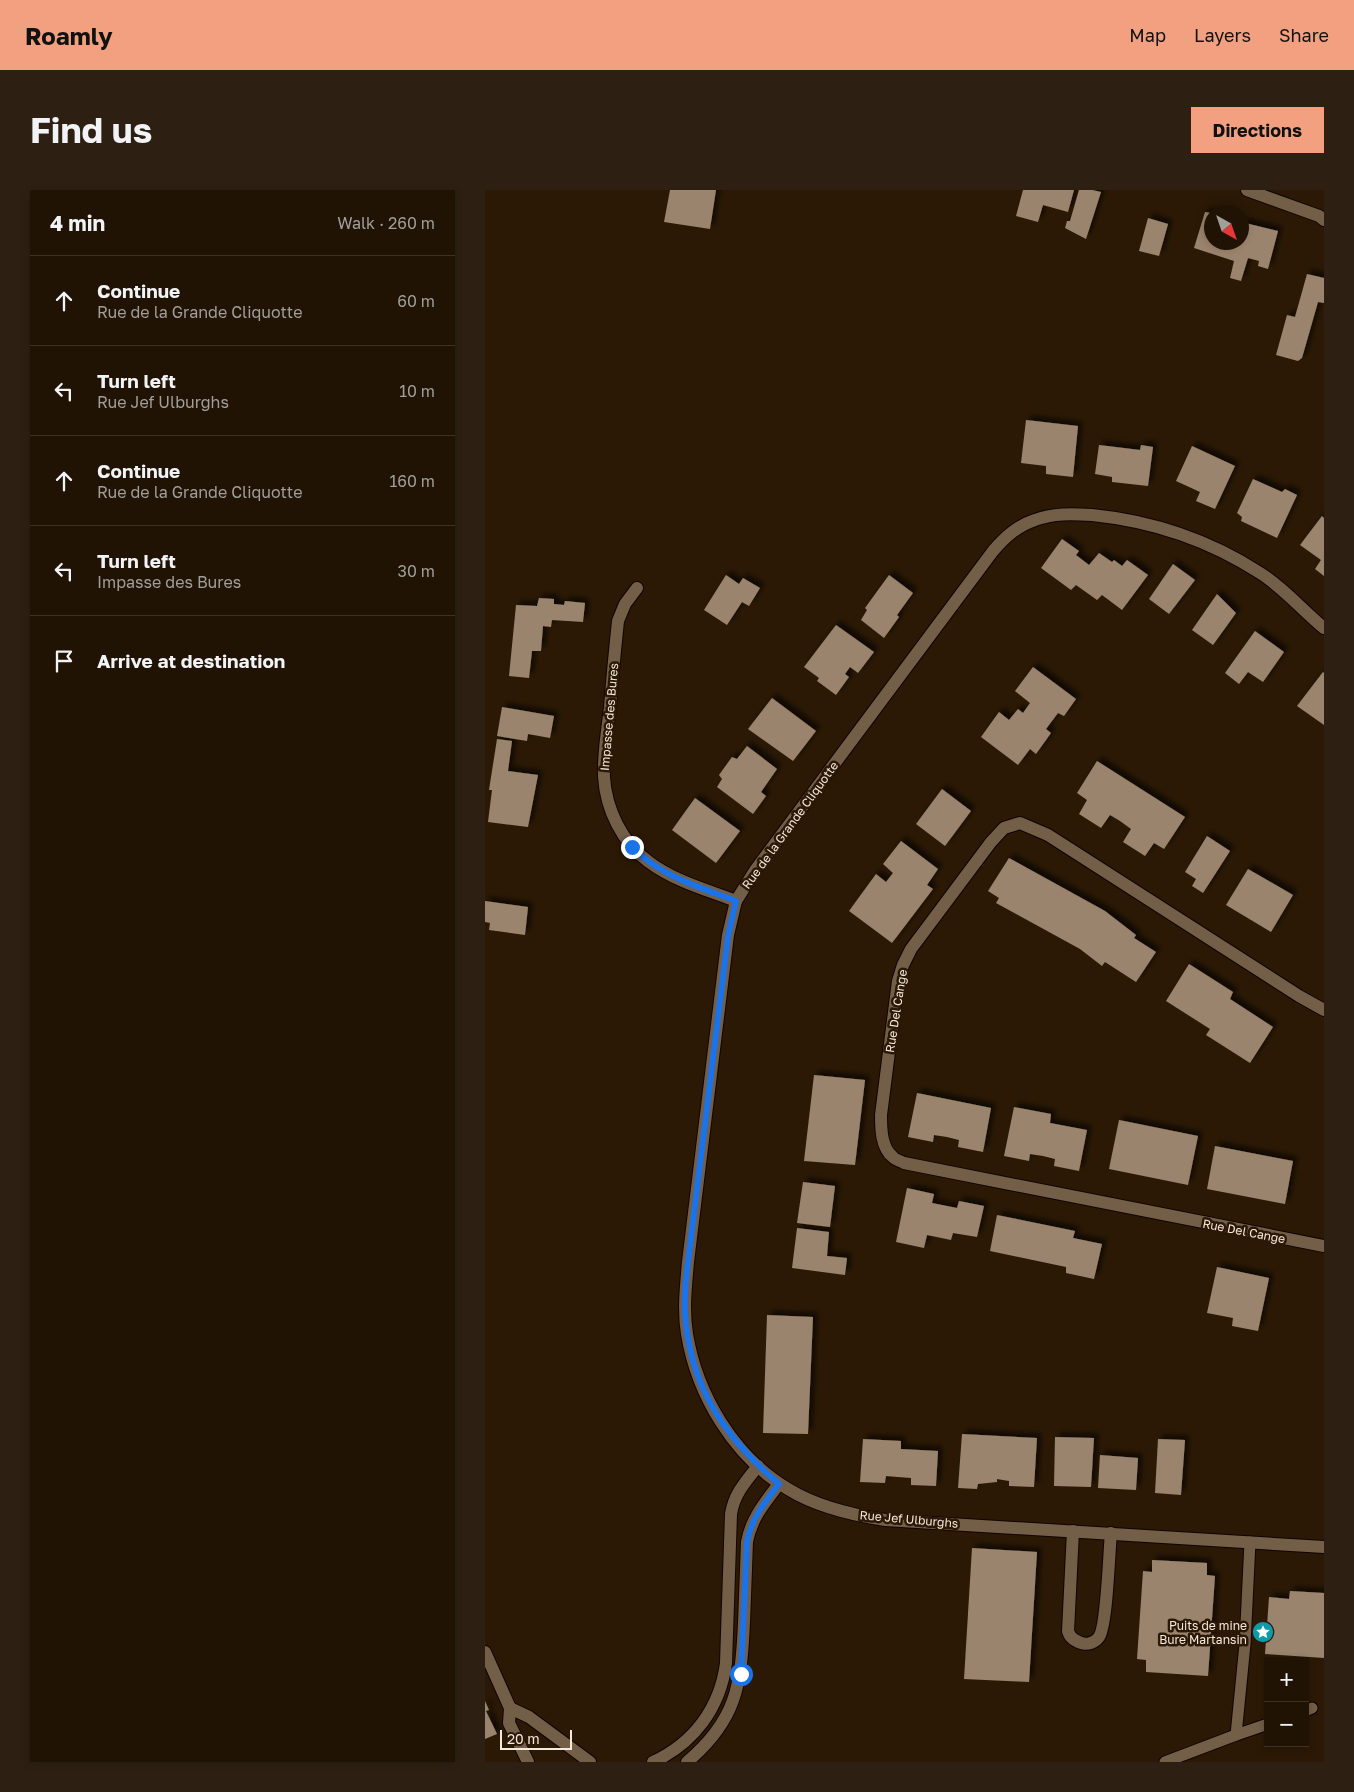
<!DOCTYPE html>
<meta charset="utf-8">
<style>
body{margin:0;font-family:"Golos Text",sans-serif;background:#2d2013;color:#f1f3f6}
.controls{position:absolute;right:15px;bottom:15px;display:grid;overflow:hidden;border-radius:0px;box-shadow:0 2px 8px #0003}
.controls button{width:45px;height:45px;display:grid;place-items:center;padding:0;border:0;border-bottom:1px solid #3d3226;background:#201304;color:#f1f3f6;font:25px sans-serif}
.compass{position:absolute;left:719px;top:15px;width:45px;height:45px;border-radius:50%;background:#201304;box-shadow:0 2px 8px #0003;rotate:140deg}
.scale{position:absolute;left:15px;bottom:12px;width:72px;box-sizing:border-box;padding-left:5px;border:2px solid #f5e8dc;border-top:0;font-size:14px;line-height:18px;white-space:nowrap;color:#f5e8dc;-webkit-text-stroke:4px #2b1905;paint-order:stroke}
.stop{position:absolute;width:15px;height:15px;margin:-11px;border:4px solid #1a73e8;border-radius:50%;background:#fff}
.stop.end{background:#1a73e8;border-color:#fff;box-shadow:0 1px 5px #0008}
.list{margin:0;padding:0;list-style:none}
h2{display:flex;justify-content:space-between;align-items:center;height:65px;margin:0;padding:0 20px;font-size:21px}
h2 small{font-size:16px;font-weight:400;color:#a29e9a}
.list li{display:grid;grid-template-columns:32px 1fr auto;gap:15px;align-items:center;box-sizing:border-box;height:90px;padding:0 20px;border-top:1px solid #3d3226}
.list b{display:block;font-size:19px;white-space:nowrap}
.list p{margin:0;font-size:16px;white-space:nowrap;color:#a29e9a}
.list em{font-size:16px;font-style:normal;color:#a29e9a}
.icon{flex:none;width:28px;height:28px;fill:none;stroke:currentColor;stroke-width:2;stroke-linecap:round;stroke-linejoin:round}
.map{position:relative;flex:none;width:839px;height:1572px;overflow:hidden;border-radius:0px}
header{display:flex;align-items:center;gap:30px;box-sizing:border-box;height:70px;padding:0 25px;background:#f2a07f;color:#111}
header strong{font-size:24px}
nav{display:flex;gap:28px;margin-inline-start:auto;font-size:18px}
.intro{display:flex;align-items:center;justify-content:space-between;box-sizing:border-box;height:120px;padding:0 30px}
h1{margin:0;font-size:35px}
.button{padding:12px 22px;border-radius:0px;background:#f2a07f;color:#111;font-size:18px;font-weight:700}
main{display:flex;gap:30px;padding:0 30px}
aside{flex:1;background:#201304;border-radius:0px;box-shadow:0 2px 8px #0003}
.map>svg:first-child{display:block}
</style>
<header>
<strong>Roamly</strong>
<nav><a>Map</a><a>Layers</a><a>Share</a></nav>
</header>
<div class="intro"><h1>Find us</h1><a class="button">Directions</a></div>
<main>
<aside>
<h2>4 min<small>Walk · 260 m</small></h2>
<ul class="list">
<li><svg class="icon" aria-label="ahead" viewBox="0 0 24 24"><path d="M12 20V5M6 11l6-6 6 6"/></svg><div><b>Continue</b><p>Rue de la Grande Cliquotte</p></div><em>60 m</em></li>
<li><svg class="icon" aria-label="left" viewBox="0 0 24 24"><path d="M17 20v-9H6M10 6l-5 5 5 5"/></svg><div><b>Turn left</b><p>Rue Jef Ulburghs</p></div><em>10 m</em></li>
<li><svg class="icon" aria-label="ahead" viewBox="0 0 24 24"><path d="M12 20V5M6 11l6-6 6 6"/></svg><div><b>Continue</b><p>Rue de la Grande Cliquotte</p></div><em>160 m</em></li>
<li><svg class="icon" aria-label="left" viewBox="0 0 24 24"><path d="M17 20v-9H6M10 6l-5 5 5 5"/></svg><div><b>Turn left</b><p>Impasse des Bures</p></div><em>30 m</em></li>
<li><svg class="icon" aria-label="arrive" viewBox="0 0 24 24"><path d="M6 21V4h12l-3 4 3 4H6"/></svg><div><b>Arrive at destination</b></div></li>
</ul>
</aside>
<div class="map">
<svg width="839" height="1572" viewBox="0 0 839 1572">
<defs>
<filter id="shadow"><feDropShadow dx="4.5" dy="-4.5" stdDeviation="2.5" flood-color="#0009"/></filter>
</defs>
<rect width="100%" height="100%" fill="#2b1905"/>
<g fill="#9b846d" filter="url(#shadow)">
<path d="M185,0H231L225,39L179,32Z"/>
<path d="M538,0H589L583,22L558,15L553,32L531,26Z"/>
<path d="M594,0H607L616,2L601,49L580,38L582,31H585Z"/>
<path d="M720,22L726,23V52H756V32L793,41L783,79L773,76L774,71L763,68L756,91L745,88L749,71L709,58Z"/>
<path d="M663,28L683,34L674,66L654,61Z"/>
<path d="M822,84L839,88V113L833,112L817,168L813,171L791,165L802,125L810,127Z"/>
<path d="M541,230L593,236L588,287L561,284V276L536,273Z"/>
<path d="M614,255L655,260L656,255L668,257L663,296L627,292V287L610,284Z"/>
<path d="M707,256L750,276L730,319L711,311L715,302L691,291Z"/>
<path d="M768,289L797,302L800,299L812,305L792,348L756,331L757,327L752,323Z"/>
<path d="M837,326L839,328V386L830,379L836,370L815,355Z"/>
<path d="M577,349L594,361L591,365L604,375L614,363L627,372L629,370L637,376L642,370L663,385L637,420L617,405L612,410L591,395L586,400L556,378Z"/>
<path d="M688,374L710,390L684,424L664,409Z"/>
<path d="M241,385L254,394L258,388L275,398L264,416L257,412L242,435L219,420Z"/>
<path d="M404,385L428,403L412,425L414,427L399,448L376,430L382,420L380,418Z"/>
<path d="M732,404L751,423L728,455L707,440Z"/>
<path d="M54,408L69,409V414L79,415L80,411L100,413L98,432L67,430L66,437L58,436L56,461H47L44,488L24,486L31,415L52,416Z"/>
<path d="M351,435L389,462L373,483L365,477L360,484L364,487L351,505L332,491L334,488L319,477Z"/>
<path d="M770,441L799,462L778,492L763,482L754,494L740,483Z"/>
<path d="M548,477L591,509L579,526L573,523L561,539L566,543L551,564L545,559L533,575L496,547L514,522L524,530L533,519L538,523L545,513L530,501Z"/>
<path d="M838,482L839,483V535L812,516Z"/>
<path d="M287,508L331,541L308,571L263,539Z"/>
<path d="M17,517L69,526L65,548L43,544L42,551L12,546Z"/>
<path d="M12,549L27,551L23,581L53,585L43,637L3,632L7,600H4Z"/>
<path d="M262,556L292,579L276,602L281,606L268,624L232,597L237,589L234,585L247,567L252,569Z"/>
<path d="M612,571L700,627L679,659L669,653L660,666L638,652L646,639L635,631L625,625L616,638L594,624L602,610L592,603Z"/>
<path d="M457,599L486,621L460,656L431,634Z"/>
<path d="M210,608L255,641L231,673L187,640Z"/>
<path d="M722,646L745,661L718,703L707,696L711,689L700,682Z"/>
<path d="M416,651L453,679L442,695L448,699L407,753L364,721L391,684L401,692L408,683L398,674Z"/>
<path d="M524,668L620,721L651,745L649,748L671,762L651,792L620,772L617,776L595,759L511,713L514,708L503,701Z"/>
<path d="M763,679L808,705L786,742L741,715Z"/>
<path d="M0,711L43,717L40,745L4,740L5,733L0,732Z"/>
<path d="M704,774L748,802L745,809L788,837L765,873L721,845L725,839L681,811Z"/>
<path d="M329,885L380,890L370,975L319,971Z"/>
<path d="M432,903L506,918L498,962L473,957L474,950L462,947L449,945L448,952L423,947Z"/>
<path d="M529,917L566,924L565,933L602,940L594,981L569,976L570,969L558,966L545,964L544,971L519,966Z"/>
<path d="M634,930L713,946L703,995L624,979Z"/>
<path d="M730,956L808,971L800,1014L722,999Z"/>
<path d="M318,992L350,996L345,1037L312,1033Z"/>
<path d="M422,998L449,1004L447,1013L472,1018L474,1011L499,1016L492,1047L468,1043L466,1050L442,1045L439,1058L411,1052Z"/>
<path d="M512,1025L590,1041L588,1048L617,1054L609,1089L581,1083V1077L505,1061Z"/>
<path d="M312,1038L344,1042L342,1066L362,1068L360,1085L307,1078Z"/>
<path d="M732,1077L784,1088L773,1141L747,1136L748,1128L722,1123Z"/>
<path d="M282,1125L328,1127L323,1244L278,1243Z"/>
<path d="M477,1244L552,1248L549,1297L524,1296V1291L512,1289V1292L493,1294L492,1299L473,1298Z"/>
<path d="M570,1247L609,1248L606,1297L569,1296Z"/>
<path d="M378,1249L416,1251V1259L453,1261L451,1296L426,1295V1288L413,1287L401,1286L400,1293L375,1292Z"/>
<path d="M673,1249L700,1250L696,1305L670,1303Z"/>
<path d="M615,1265L653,1268L651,1300L613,1298Z"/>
<path d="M487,1358L552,1362L544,1492L479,1489Z"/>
<path d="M667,1370L722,1373V1385L730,1386L723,1486L661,1482V1470L652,1469L658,1381L667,1382Z"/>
<path d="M805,1401L839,1403V1468L780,1464L784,1407L804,1409Z"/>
<path d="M0,1511L4,1520L1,1521L12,1544L0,1549Z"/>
</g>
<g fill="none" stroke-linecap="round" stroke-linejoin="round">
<g stroke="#120400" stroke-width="13">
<g id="lane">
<path d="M765,1352L760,1454L751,1545L783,1534"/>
<path d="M820,1521L827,1518"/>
<path d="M680,1572L751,1545"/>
</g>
</g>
<g stroke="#120400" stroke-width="14">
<g id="street">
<path d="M762,0L834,26L839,30"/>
<path d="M152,398L140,414L133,431C130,460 127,489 125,518C122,541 118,564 119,587C121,619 137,653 164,672C189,691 222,700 251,711"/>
<path d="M839,438C817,420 799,398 775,383C724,350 667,331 607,325C588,324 568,323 550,330C532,336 520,347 508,361L271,679L251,711L243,745L203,1072C201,1096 198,1120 202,1144C212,1205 249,1267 303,1299C332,1317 367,1325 400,1330L839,1357"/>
<path d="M839,820L814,806L563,645L535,633L519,638L506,652L426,759L418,775L413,791L396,925C396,938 396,958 408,967C410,970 416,971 419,973L839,1056"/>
<path d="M588,1341L583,1441C585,1448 589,1450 596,1453C602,1455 610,1453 614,1447C622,1436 624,1362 626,1343"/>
<path d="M168,1572C209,1553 235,1518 241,1473L246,1324C249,1304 261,1291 273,1276"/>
<path d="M202,1572C252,1530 256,1495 259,1433C260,1406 261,1379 262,1352C266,1329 280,1312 294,1294"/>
</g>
</g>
<g stroke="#120400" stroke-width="14">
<g id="secondary">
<path d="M0,1462L25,1518L24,1533L43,1572"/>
<path d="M25,1518L44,1527L105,1572"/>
</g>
</g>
<use href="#lane" stroke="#735e48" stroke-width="11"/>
<use href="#street" stroke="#735e48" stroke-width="12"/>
<use href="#secondary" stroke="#735e48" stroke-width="12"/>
</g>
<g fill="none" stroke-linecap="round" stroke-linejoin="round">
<path stroke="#1a73e8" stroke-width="6" d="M147,657C175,686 214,697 251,711L243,746L203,1072C201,1088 199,1105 200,1122C204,1195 239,1247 294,1294C280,1312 266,1329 262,1352L256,1484"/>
</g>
<defs>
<g id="sight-disc" transform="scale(1.125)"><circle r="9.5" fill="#0f9aa8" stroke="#2b1905"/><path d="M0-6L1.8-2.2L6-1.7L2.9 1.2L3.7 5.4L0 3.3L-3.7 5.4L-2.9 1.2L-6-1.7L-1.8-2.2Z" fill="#fff"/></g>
</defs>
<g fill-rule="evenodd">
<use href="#sight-disc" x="778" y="1442"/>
</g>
<g text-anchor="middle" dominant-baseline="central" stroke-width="5" stroke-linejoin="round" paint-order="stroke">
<g font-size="12" fill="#f5e8dc" stroke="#2b1905">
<text transform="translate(124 527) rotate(-85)">Impasse des Bures</text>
<text transform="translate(305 635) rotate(-54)">Rue de la Grande Cliquotte</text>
<text transform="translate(411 821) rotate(-81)">Rue Del Cange</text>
<text transform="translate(759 1041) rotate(11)">Rue Del Cange</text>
<text transform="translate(424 1329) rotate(5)">Rue Jef Ulburghs</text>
</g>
<g font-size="12" fill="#f5e8dc" stroke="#2b1905" text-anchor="end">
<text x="762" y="1435">Puits de mine<tspan x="762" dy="14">Bure Martansin</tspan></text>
</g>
</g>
</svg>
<div class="controls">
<button>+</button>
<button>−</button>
</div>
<svg class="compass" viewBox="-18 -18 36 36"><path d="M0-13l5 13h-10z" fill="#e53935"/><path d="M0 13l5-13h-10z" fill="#a29e9a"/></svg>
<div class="scale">20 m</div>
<div class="stop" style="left:256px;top:1484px"></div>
<div class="stop end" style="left:147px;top:657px"></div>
</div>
</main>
